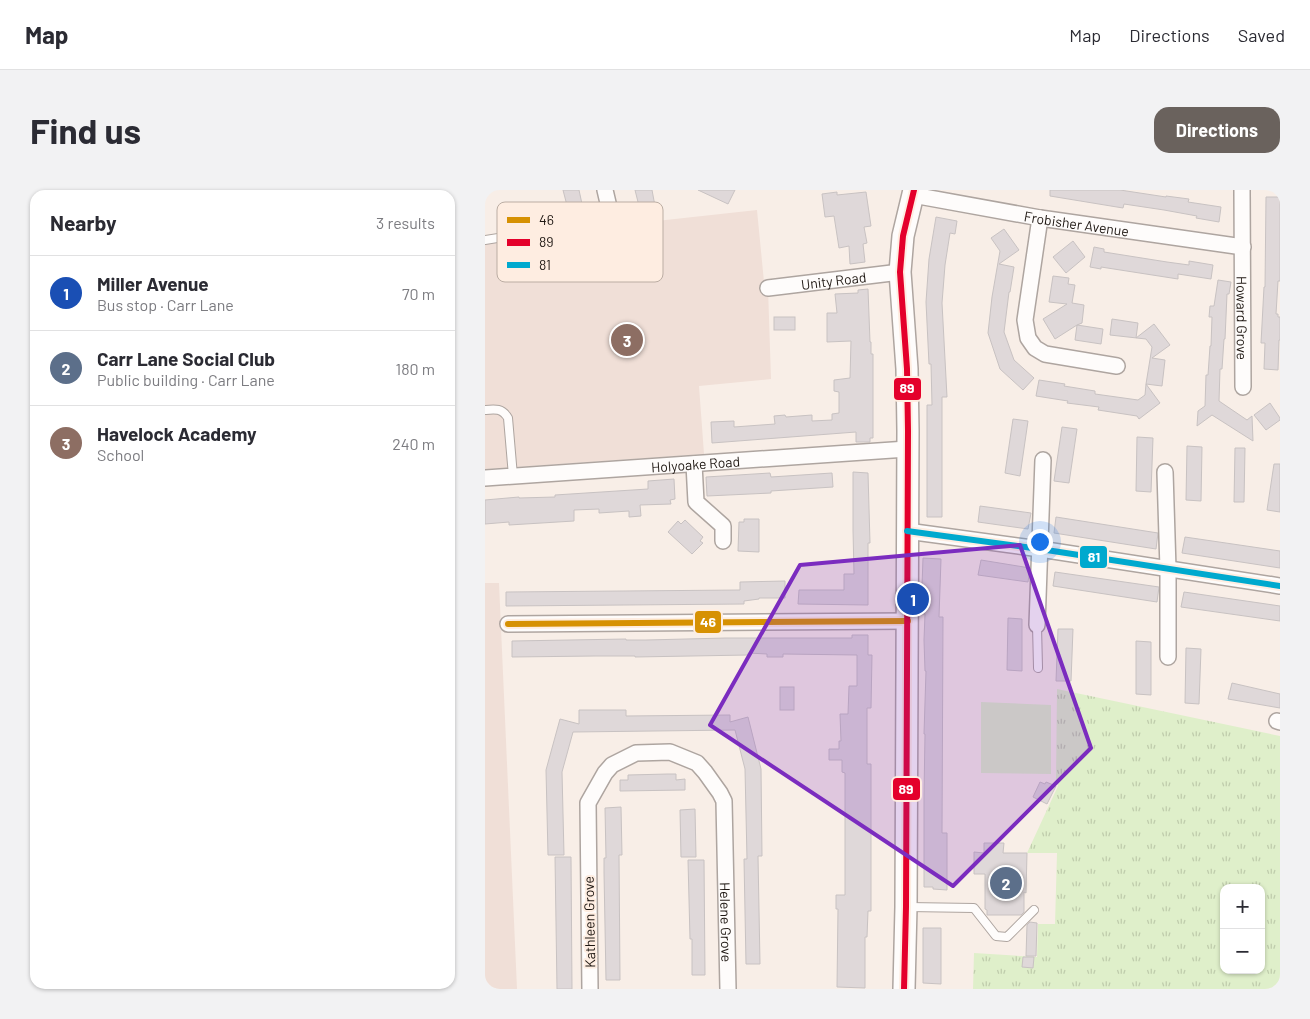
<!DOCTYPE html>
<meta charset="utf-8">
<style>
body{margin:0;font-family:Barlow,sans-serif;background:#f2f2f3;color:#2b2b33}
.controls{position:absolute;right:15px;bottom:15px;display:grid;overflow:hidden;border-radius:10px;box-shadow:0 1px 4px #0004}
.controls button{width:45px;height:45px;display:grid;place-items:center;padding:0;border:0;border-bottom:1px solid #e1e1e2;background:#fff;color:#2b2b33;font:25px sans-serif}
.you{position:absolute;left:554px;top:351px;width:18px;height:18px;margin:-12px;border:4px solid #fff;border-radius:50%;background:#1a73e8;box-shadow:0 0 0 8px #1a73e833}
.badge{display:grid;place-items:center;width:32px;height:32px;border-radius:50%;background:#6a625d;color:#fff;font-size:16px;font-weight:700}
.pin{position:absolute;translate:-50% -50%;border:2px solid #fff;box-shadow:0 1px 5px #0006}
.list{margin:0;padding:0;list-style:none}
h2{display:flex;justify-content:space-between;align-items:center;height:65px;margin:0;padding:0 20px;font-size:21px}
h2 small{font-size:16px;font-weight:400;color:#7c7c81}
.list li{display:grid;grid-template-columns:32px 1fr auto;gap:15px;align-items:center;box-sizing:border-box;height:75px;padding:0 20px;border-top:1px solid #e1e1e2}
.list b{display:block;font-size:19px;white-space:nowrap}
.list p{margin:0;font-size:16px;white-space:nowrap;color:#7c7c81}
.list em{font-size:16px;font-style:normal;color:#7c7c81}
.map{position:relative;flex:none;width:795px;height:799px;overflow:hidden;border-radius:15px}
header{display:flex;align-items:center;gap:30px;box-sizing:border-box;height:70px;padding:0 25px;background:#fff;border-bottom:1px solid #e1e1e2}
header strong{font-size:24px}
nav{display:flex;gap:28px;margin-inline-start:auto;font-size:18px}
.intro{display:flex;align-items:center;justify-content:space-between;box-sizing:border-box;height:120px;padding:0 30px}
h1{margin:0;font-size:35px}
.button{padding:12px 22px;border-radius:15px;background:#6a625d;color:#fff;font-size:18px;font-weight:700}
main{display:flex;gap:30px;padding:0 30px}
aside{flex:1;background:#fff;border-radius:15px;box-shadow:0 1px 4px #0004}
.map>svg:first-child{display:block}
</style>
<header>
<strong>Map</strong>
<nav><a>Map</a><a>Directions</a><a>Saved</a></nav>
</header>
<div class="intro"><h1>Find us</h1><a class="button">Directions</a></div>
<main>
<aside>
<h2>Nearby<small>3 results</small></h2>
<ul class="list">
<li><span class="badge" style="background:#1a4fb4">1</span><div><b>Miller Avenue</b><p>Bus stop · Carr Lane</p></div><em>70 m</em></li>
<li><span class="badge" style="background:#5c6f8a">2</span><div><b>Carr Lane Social Club</b><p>Public building · Carr Lane</p></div><em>180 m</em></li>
<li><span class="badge" style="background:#8d6e63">3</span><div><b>Havelock Academy</b><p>School</p></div><em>240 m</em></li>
</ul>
</aside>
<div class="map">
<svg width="795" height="799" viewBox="0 0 795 799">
<defs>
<pattern id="grass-tufts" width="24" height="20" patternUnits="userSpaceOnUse" patternTransform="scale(1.25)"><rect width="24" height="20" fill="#dfefca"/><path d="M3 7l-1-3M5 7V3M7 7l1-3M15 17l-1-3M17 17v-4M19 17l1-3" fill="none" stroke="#bfccac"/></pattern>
</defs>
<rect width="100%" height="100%" fill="#f8eee7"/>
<g fill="#f0dfd7">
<path d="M272,20L279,92L283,98L286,189L214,196L219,264L0,279V54L135,40V35Z"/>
<path d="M0,393H14L32,799H0Z"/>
</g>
<path fill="url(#grass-tufts)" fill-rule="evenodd" d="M572,499L795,546V799H488L489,763L552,767L553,734H570L572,663H542L573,596L571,589ZM739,698H776V780H739Z"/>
<path fill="#dfefca" d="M496,512L566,515V584L496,583Z"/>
<g fill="#dfd8d9" stroke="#c8c2c2">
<path d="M78,0H94L100,28L86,31Z"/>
<path d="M150,0H167L170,16L155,20Z"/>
<path d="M213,0H250L243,14Z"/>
<path d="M565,0H635L681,7V6L704,9L703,12L736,17L734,32L711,28L712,26L679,20L639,14L638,18L565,6Z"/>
<path d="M352,2V5L381,2L386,36L379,37L382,53L378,54L380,72L365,74L364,56L354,58L349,26L340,27L337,4Z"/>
<path d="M781,7H795V91H793L791,124H793V127H795V150H794L793,180L779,179L780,153H776L779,97H780Z"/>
<path d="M451,27L472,31L470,44L465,43L460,75L457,113L462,207H457V327H442V215H447L446,174H444L441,112L444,69Z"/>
<path d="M519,39L534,60L514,74L529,77L525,102H524L519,142L529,170L549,188L538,200L515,179L503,143L507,107L515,61L506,48Z"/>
<path d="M588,51L600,67L581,83L568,67Z"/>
<path d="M609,57L619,59V62L682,72L704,75V71L728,75L726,89L693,84V89L616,77V79L605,77Z"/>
<path d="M568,86L584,88L583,94L590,95L587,113L599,115L597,133L592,135L618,139L616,154L590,150L592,135L570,149L558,129L582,114L564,112Z"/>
<path d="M733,90L746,92L744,104H742L740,149H739L737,179H735L734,211L762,230L767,226L768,251L727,225L712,236L713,221L720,216L721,185H723L725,156H726L727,127H724L725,116H729Z"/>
<path d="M383,99L385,152H386V164H388V248H385V252H371V242L227,253L226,232L249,231V237L290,234L289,226L300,225L301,227L327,225V231L347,230V224L354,223V202L349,201V190L365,188L366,151L342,152V123H352L350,104L373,103V100Z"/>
<rect x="289" y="127" width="21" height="13"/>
<path d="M627,129L653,133L651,148L669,134L685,155L667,168L680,170L677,196L661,194L667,157L661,149L625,145Z"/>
<path d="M554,190L580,194L579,196L610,201V204L653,210L660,205L661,194L675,213L654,229L652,226L613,220L614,217L582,213L583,211L551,206Z"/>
<path d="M785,213L795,228V230L781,240L769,225Z"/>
<path d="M528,229L543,231L535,286L520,283Z"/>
<path d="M577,237L592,239L584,293L569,291Z"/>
<path d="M652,247L668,248L666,302L651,301Z"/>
<path d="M702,256L717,257L716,311L701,310Z"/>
<path d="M750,258H760L759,312H749Z"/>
<path d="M789,274H795V322L782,320Z"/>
<path d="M368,282L383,283L385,353H383V415L313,414L314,400H359V384H369L368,340Z"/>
<path d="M285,283L286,287L347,283L348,297L286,301V303L222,306L221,287Z"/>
<path d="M189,289L190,309L185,310L186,314L155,315L156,326L144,327V321L114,323V319L89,320V331L24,335V332L0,334V310L34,307V308L70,307V305L163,299V291Z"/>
<path d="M495,316L546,323L543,339L493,332Z"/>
<path d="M571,327L673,343L671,359L569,343Z"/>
<path d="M259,329H274V362L253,361L254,332H259Z"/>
<path d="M200,330L218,347L215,351L218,353L207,364L183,342L193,331L196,334Z"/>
<path d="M700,347L795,361V378L697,363Z"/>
<path d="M438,368L456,369L454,427H458L457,643H462V700L448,699V697H439V605L440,544H439L441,481H440L439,450L440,424H436Z"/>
<path d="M496,370L545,378L543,392L493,385Z"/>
<path d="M570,382L674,397L672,412L568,396Z"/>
<path d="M300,391V408H274V409L259,411V414L21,416V402L255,400V392Z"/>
<path d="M699,402L795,416V431L696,417Z"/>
<path d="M523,428L537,429V481L522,480Z"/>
<path d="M573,439H588L586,491H571Z"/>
<path d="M367,445H383V465H387L386,518H382V574H386V721H383L382,747H380V798L352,797L353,719H351V705H360V583L357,582V570H344V559H354V551H356L355,524H363L364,496H372V465L298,464V467H282V464L263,463V465L150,467V466H110L27,467V451L141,449V450H161L241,448H367Z"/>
<path d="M651,451L666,452V505L651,504Z"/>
<path d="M701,458L716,459L714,514L700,513Z"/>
<path d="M747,493L795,504V518L743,509Z"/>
<rect x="295" y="497" width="14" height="23"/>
<path d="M94,520H141V526L245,525V532L263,527L276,579L277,666H273L275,774H261L259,669H262L260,579L250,540L88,542L77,582L79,665H63L61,580L75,529L94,534Z"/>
<path d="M183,584H191V590L200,589V600L135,601V590H143V585Z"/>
<path d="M555,592L560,594L561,592L571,596L562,614L548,607Z"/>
<path d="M136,617L137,665H134L135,790H121L119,682V668H121L120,618Z"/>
<path d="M210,619L211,667H196L195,620Z"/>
<path d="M499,653H519L518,663H542L541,703L539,702V722L536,725H502V720L500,719V684H489V662L499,663Z"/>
<path d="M70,667H86L87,799H72Z"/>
<path d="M203,670H219L220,785H207V749H205Z"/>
<path d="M545,732L552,733L551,766H541L542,735Z"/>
<path d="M438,738H456V794L438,793Z"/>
<path d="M538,767H549L548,778L537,777Z"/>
</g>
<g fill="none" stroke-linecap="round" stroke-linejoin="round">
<g stroke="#aea5a0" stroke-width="10">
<g id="lane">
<path d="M0,50L127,30"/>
<path d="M0,220C10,219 17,218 23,228L28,286"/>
<path d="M552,435L553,478"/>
<path d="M423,717L489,718L511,746L522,747L549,720"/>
</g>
</g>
<g stroke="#aea5a0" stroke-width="18">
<g id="street">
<path d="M120,0L127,30"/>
<path id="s1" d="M757,0L758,197"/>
<path id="s2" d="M428,5L555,28L758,57"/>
<path d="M555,28L540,130L543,148L550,158L560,164L632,176"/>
<path id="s3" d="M283,98L415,82"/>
<path d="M209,274L211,312L238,336V351"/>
<path d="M680,282L683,379V467"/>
<path id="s4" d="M0,288L422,259"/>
<path d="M422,341L555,359L795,396"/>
<path d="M23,434L423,431"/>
<path d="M552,435L558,270"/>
<path d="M792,531L795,532"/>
<path id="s5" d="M105,799L103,613L120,583L127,575L151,563L185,562L212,573L220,582L235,603L239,611L243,799"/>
</g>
</g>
<g stroke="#aea5a0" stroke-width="24">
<path id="secondary" d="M419,799L421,717L423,241L422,179L415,82L418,46L429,0"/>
</g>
<use href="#lane" stroke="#fefcfb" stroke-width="8"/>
<use href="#street" stroke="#fefcfb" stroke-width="15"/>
<use href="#secondary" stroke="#fefcfb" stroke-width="21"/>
<g stroke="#feede1" stroke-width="10">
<path id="bus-1" d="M23,434L423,431"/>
</g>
<g stroke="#feede1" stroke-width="10">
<path id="bus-2" d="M419,799L421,717L423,241L422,179L415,82L418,46L429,0"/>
</g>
<g stroke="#feede1" stroke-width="10">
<path id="bus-3" d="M422,341L555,359L795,396"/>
</g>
<use href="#bus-1" stroke="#d69103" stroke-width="6"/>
<use href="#bus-2" stroke="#e4002b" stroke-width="6"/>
<use href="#bus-3" stroke="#00a9ce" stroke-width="6"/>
</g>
<path fill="#7b2cbf" fill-opacity="0.2" stroke="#7b2cbf" stroke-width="4" stroke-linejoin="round" d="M535,355L606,558L468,696L225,535L315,375Z"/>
<g text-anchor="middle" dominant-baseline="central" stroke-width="4" stroke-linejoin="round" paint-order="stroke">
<g font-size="14" fill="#1e1712" stroke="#feede1">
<text stroke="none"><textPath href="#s2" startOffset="166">Frobisher Avenue</textPath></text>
<text stroke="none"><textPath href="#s3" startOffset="66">Unity Road</textPath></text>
<text stroke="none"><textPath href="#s1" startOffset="128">Howard Grove</textPath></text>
<text stroke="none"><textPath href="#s4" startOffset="211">Holyoake Road</textPath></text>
<text transform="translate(104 732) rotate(-91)">Kathleen Grove</text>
<text stroke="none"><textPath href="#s5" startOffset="489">Helene Grove</textPath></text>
</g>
</g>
<rect x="12" y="12" width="166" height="80" rx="8" fill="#feede1" stroke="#bbada3" stroke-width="1"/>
<rect x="22" y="27" width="23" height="6" fill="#d69103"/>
<rect x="22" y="49" width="23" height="7" fill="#e4002b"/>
<rect x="22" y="72" width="23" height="6" fill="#00a9ce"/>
<g font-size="14" fill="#1e1712">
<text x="54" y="35">46</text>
<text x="54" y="57">89</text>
<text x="54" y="80">81</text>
</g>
<g stroke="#feede1" stroke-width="2">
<rect x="408" y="187" width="29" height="24" rx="5" fill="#e4002b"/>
<rect x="594" y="355" width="29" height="24" rx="5" fill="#00a9ce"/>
<rect x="209" y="420" width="28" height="24" rx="5" fill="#d69103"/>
<rect x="407" y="587" width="29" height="24" rx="5" fill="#e4002b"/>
</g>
<g font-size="14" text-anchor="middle" font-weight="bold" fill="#fff">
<text x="422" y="203">89</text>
<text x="609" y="372">81</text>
<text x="223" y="437">46</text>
<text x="421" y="604">89</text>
</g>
</svg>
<div class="controls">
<button>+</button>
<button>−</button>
</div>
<div class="you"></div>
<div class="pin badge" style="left:428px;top:409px;background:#1a4fb4">1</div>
<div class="pin badge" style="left:521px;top:693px;background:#5c6f8a">2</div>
<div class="pin badge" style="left:142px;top:150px;background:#8d6e63">3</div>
</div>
</main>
